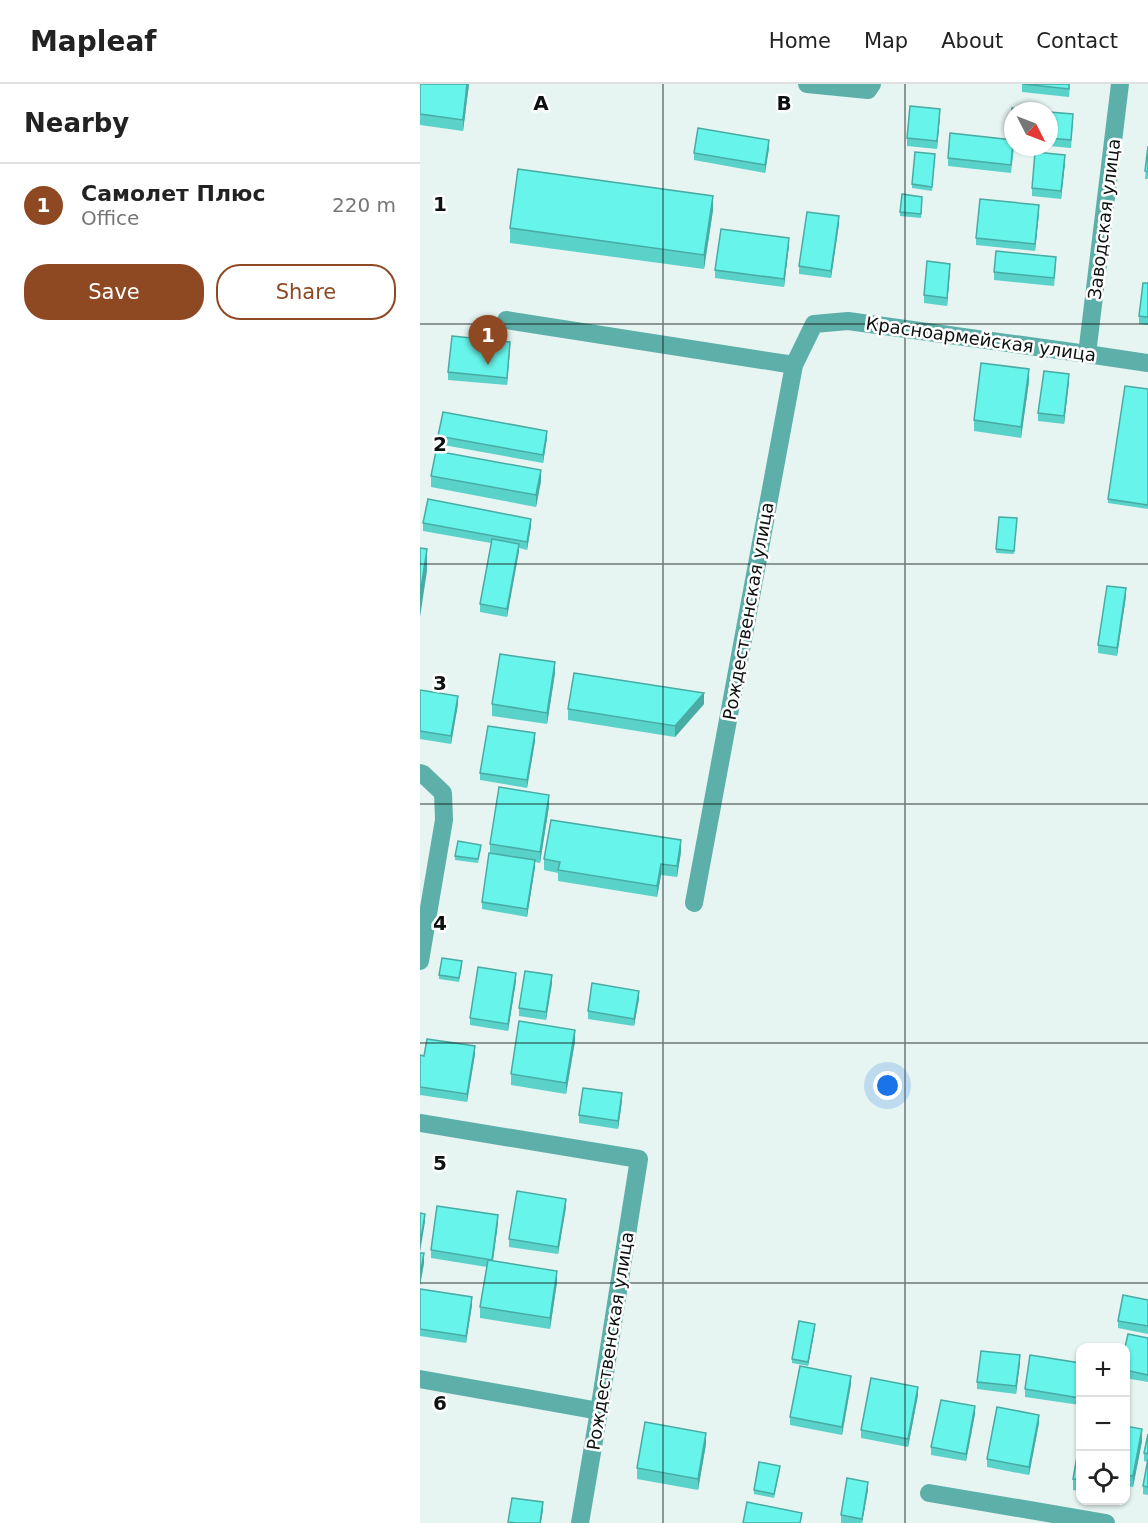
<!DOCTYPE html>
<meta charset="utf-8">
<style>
body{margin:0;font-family:"DejaVu Sans",sans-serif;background:#f6f6f6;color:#222}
.controls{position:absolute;right:18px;bottom:18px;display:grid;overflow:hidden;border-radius:12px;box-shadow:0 2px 4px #0004}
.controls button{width:54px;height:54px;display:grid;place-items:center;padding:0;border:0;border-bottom:2px solid #e0e0e0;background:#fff;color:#222;font:30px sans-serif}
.compass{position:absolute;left:584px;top:18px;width:54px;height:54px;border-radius:50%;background:#fff;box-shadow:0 2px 4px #0004;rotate:132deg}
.you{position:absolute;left:468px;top:1002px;width:21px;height:21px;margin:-15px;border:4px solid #fff;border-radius:50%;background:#1a73e8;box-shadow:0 0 0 9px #1a73e833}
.badge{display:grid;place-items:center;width:39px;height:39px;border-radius:50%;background:#8f4922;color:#fff;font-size:20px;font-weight:700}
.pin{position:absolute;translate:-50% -50px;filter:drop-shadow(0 2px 3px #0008)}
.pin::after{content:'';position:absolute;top:32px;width:21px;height:18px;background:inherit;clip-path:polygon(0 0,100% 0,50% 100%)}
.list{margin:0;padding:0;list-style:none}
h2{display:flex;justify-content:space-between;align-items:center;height:78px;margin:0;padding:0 24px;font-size:26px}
h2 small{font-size:20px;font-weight:400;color:#767676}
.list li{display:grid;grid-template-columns:39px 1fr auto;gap:18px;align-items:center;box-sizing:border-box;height:84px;padding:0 24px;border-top:2px solid #e0e0e0}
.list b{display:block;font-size:22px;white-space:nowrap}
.list p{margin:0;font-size:20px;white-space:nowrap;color:#767676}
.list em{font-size:20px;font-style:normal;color:#767676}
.actions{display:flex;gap:12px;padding:18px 24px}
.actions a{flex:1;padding:14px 0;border:2px solid #8f4922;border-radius:24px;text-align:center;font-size:21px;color:#8f4922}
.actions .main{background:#8f4922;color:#fff}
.icon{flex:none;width:33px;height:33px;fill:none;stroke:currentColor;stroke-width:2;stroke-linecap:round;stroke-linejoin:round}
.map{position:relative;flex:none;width:728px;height:1439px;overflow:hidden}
header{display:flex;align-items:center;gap:36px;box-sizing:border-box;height:84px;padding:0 30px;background:#fff;border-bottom:2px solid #e0e0e0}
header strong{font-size:28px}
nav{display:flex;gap:33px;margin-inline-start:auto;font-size:21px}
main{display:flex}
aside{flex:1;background:#fff}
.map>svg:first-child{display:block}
</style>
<header>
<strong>Mapleaf</strong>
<nav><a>Home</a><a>Map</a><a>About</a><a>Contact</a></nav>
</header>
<main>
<aside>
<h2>Nearby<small></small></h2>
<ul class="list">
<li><span class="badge">1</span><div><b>Самолет Плюс</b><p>Office</p></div><em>220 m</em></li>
</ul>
<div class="actions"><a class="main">Save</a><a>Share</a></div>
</aside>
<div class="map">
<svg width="728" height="1439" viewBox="0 0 728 1439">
<rect width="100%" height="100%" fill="#e6f4f2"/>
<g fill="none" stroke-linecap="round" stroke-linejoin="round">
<g stroke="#5db0a9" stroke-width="18">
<path d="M387,0L448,6L452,0"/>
<path d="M86,236L374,281"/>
<path d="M667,270L700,0"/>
<path d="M0,689L3,690L23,709L24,736L0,877"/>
<path d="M274,819L374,281L394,240L428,237L667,270L728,279"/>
<path d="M0,1039L219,1075L179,1327L160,1439"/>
<path d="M0,1295L179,1327"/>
<path d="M509,1409L686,1439"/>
</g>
</g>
<g fill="#59d2c9">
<path d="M0,0H49L43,47L0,41Z"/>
<path d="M602,0H650L649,13L602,8Z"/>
<path d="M593,27V63L594,64L591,89L528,82V74L590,55Z"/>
<path d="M629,28L653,38L651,64L629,62Z"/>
<path d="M520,32L517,65L487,62V54Z"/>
<path d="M728,62V95H725Z"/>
<path d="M349,64L345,89L274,76V69Z"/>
<path d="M515,74L512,107L492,104V100Z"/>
<path d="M645,79L641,115L612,112V104Z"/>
<path d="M502,113L501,134L480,132V128Z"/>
<path d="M293,126L284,185L90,159V144Z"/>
<path d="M619,129L615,167L556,161V154Z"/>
<path d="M419,140L411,194L379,190V182Z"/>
<path d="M369,161L364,203L295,194V186Z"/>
<path d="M636,181L634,202L574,196V188Z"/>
<path d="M530,187L527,222L504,219V211Z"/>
<path d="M728,199V241L719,240V232Z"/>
<path d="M90,265L87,301L28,296V288Z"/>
<path d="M609,297L601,354L554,347V336Z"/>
<path d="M649,298L644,340L618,337V329Z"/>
<path d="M728,305V425L688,419V415Z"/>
<path d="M18,352L127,354L123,379L18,360Z"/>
<path d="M11,392L121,397L116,423L11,403Z"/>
<path d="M597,438L594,470L576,469V465Z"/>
<path d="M3,439L111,442L107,466L99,464L87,533L60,528V520L71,459L3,447Z"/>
<path d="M706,512L697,572L678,569V561Z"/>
<path d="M135,589L127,640L72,632V620Z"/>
<path d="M0,606L38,620L31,660L0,655Z"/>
<path d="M284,620L255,653L148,636V625Z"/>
<path d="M115,657L107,704L60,696V689Z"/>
<path d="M129,722L120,779L115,778V783L107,833L62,825V818L70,769V760Z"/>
<path d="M61,765L58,779L35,776V772Z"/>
<path d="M261,768L257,793L241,791L237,813L138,797V789L124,786V775Z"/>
<path d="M42,881L39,898L19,895V891Z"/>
<path d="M96,897L88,947L50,941V934Z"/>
<path d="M132,899L126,936L99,932V924Z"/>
<path d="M219,915L214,942L168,935V927Z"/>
<path d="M155,957L146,1010L91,1001V990Z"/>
<path d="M55,970L47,1018L0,1011V971L4,972Z"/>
<path d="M202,1017L198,1045L159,1039V1031Z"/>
<path d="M146,1123L138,1170L89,1163V1155Z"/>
<path d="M78,1139L73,1177L137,1198L130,1245L60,1234V1223L67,1183L11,1174V1166Z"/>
<path d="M0,1207L52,1221L46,1259L0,1252Z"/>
<path d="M728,1216V1250L698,1244V1237Z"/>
<path d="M395,1244L388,1282L372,1279V1275Z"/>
<path d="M728,1254V1298L705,1294V1263Z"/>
<path d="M600,1279L596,1310L557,1305V1298Z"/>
<path d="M660,1279V1321L605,1313V1305Z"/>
<path d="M431,1300L422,1351L370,1341V1333Z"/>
<path d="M498,1311L488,1363L441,1354V1346Z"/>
<path d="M555,1330L546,1377L511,1371V1363Z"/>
<path d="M619,1339L609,1391L567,1383V1375Z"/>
<path d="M705,1342L722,1357L713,1403L705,1402Z"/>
<path d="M728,1350V1411L723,1410V1402L727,1378L724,1377V1369Z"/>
<path d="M660,1356V1407L653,1406V1395Z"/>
<path d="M286,1360L278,1406L217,1395V1384Z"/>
<path d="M360,1386L354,1414L334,1410V1406Z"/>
<path d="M448,1406L442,1439H421V1431Z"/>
</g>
<g fill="#48aba4">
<path d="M47,0H49L43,47V36Z"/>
<path d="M520,25V32L517,65V57Z"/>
<path d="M349,56V64L345,89V81Z"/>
<path d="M645,71V79L641,115V107Z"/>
<path d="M293,112V126L284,185V171Z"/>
<path d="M619,121V129L615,167V160Z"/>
<path d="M419,132V140L411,194V187Z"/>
<path d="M369,154V161L364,203V195Z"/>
<path d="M530,180V187L527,222V214Z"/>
<path d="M90,258V265L87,301V294Z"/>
<path d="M609,285V297L601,354V343Z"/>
<path d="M649,290V298L644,340V332Z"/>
<path d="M127,347V354L123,379V371Z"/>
<path d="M121,386V397L116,423V411Z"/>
<path d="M111,435V442L107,466V458Z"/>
<path d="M99,460V468L87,533V525Z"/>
<path d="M7,465V487L0,533V511Z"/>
<path d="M706,504V512L697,572V564Z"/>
<path d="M135,578V589L127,640V629Z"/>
<path d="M284,609V620L255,653V642Z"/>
<path d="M38,612V620L31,660V652Z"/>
<path d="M115,649V657L107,704V696Z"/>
<path d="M129,711V722L120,779V768Z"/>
<path d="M261,756V768L257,793V782Z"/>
<path d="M115,776V783L107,833V825Z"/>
<path d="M241,780V791L237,813V802Z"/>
<path d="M96,889V897L88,947V940Z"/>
<path d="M132,891V899L126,936V928Z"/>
<path d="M219,907V915L214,942V935Z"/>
<path d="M155,946V957L146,1010V999Z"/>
<path d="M55,962V970L47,1018V1010Z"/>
<path d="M202,1009V1017L198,1045V1037Z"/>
<path d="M146,1115V1123L138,1170V1163Z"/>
<path d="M5,1130V1138L0,1168V1160Z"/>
<path d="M78,1131V1139L72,1183V1176Z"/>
<path d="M4,1169V1180L0,1202V1191Z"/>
<path d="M137,1187V1198L130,1245V1234Z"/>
<path d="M52,1213V1221L46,1259V1252Z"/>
<path d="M395,1240V1244L388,1282V1278Z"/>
<path d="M600,1271V1279L596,1310V1302Z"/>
<path d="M431,1292V1300L422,1351V1343Z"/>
<path d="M498,1303V1311L488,1363V1355Z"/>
<path d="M555,1322V1330L546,1377V1370Z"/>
<path d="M619,1331V1339L609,1391V1383Z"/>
<path d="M722,1345V1357L713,1403V1392Z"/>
<path d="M286,1349V1360L278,1406V1395Z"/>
<path d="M448,1398V1406L442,1439V1435Z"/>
<path d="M123,1418V1426L121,1439H120Z"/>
</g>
<g fill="#67f4ea" stroke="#48aba4" stroke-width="1.5">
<path d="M0,0H47L43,36L0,30Z"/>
<path d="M603,0H649V5Z"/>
<path d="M490,22L520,25L517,57L487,54Z"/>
<path d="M592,24L620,27H593V50H590Z"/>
<path d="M629,28L653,30L651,56L629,54Z"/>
<path d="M278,44L349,56L345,81L274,69Z"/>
<path d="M530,49L593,56L591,81L528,74Z"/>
<path d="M728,62V88L725,87Z"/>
<path d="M495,68L515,70L512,103L492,100Z"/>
<path d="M615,68L645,71L641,107L612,104Z"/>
<path d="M98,85L293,112L284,171L90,144Z"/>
<path d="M482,110L502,113L501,130L480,128Z"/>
<path d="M560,115L619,121L615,160L556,154Z"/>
<path d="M387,128L419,132L411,187L379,182Z"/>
<path d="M301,145L369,154L364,195L295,186Z"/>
<path d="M576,167L636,173L634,194L574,188Z"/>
<path d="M507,177L530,180L527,214L504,211Z"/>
<path d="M723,199H728V233L719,232Z"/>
<path d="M32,252L90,258L87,294L28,288Z"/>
<path d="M561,279L609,285L601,343L554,336Z"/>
<path d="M624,287L649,290L644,332L618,329Z"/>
<path d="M705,302L728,305V421L688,415Z"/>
<path d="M23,328L127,347L123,371L18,352Z"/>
<path d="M16,367L121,386L116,411L11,392Z"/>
<path d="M8,415L111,435L107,458L3,439Z"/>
<path d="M579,433L597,434L594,467L576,465Z"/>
<path d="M72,455L99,460L87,525L60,520Z"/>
<path d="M0,464L7,465L0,511Z"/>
<path d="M687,502L706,504L697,564L678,561Z"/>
<path d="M80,570L135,578L127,629L72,620Z"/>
<path d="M154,589L284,609L255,642L148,625Z"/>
<path d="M0,606L38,612L31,652L0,647Z"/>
<path d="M68,642L115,649L107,696L60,689Z"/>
<path d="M79,703L129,711L120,768L70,760Z"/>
<path d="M131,736L261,756L257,782L241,780L237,802L138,786L140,778L124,775Z"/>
<path d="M38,757L61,761L58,775L35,772Z"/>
<path d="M69,769L115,776L107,825L62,818Z"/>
<path d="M22,874L42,877L39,894L19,891Z"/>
<path d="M58,883L96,889L88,940L50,934Z"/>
<path d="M105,887L132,891L126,928L99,924Z"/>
<path d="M172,899L219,907L214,935L168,927Z"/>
<path d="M99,937L155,946L146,999L91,990Z"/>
<path d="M7,955L55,962L47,1010L0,1003V971L4,972Z"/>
<path d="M163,1004L202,1009L198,1037L159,1031Z"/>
<path d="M97,1107L146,1115L138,1163L89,1155Z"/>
<path d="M17,1122L78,1131L72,1176L11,1166Z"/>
<path d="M0,1129L5,1130L0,1160Z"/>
<path d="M0,1169H4L0,1191Z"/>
<path d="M68,1176L137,1187L130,1234L60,1223Z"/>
<path d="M0,1205L52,1213L46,1252L0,1245Z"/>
<path d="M703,1211L728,1216V1242L698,1237Z"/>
<path d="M379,1237L395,1240L388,1278L372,1275Z"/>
<path d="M708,1250L728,1254V1291L705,1286V1263Z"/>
<path d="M561,1267L600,1271L596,1302L557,1298Z"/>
<path d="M610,1271L660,1279V1314L605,1305Z"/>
<path d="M380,1282L431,1292L422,1343L370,1333Z"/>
<path d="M451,1294L498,1303L488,1355L441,1346Z"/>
<path d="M521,1316L555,1322L546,1370L511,1363Z"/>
<path d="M577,1323L619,1331L609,1383L567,1375Z"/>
<path d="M225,1338L286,1349L278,1395L217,1384Z"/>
<path d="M705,1342L722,1345L713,1392L705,1391Z"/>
<path d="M728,1350V1370L724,1369Z"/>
<path d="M660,1356V1396L653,1395Z"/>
<path d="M728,1375V1403L723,1402Z"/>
<path d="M339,1378L360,1382L354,1410L334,1406Z"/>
<path d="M427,1394L448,1398L442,1435L421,1431Z"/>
<path d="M92,1414L123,1418L120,1439H97L88,1438Z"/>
<path d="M327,1418L382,1429L380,1439H323Z"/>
</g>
<path fill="none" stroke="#0d1211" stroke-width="1.5" stroke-opacity="0.55" d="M243,0V1439M485,0V1439M0,240H728M0,480H728M0,720H728M0,959H728M0,1199H728"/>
<g text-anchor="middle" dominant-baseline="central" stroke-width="5" stroke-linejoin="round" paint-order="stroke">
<g font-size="18" fill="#0d1211" stroke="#fff">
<text transform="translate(684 135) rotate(-83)">Заводская улица</text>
<text transform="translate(561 255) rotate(8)">Красноармейская улица</text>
<text transform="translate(328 527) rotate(-80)">Рождественская улица</text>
<text transform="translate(190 1257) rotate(-81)">Рождественская улица</text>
</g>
</g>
<g font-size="20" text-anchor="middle" font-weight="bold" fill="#0d1211" stroke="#fff" stroke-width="5" stroke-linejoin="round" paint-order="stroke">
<text x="121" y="26">A</text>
<text x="364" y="26">B</text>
<text x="20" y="127">1</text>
<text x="20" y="367">2</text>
<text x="20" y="606">3</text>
<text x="20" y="846">4</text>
<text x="20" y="1086">5</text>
<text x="20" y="1326">6</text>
</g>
</svg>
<div class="controls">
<button>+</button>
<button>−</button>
<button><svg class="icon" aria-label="locate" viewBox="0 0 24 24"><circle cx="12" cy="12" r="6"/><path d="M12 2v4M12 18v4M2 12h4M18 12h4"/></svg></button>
</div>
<svg class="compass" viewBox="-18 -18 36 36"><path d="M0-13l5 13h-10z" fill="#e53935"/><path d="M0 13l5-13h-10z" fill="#767676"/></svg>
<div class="you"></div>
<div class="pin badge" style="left:68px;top:281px">1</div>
</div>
</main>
